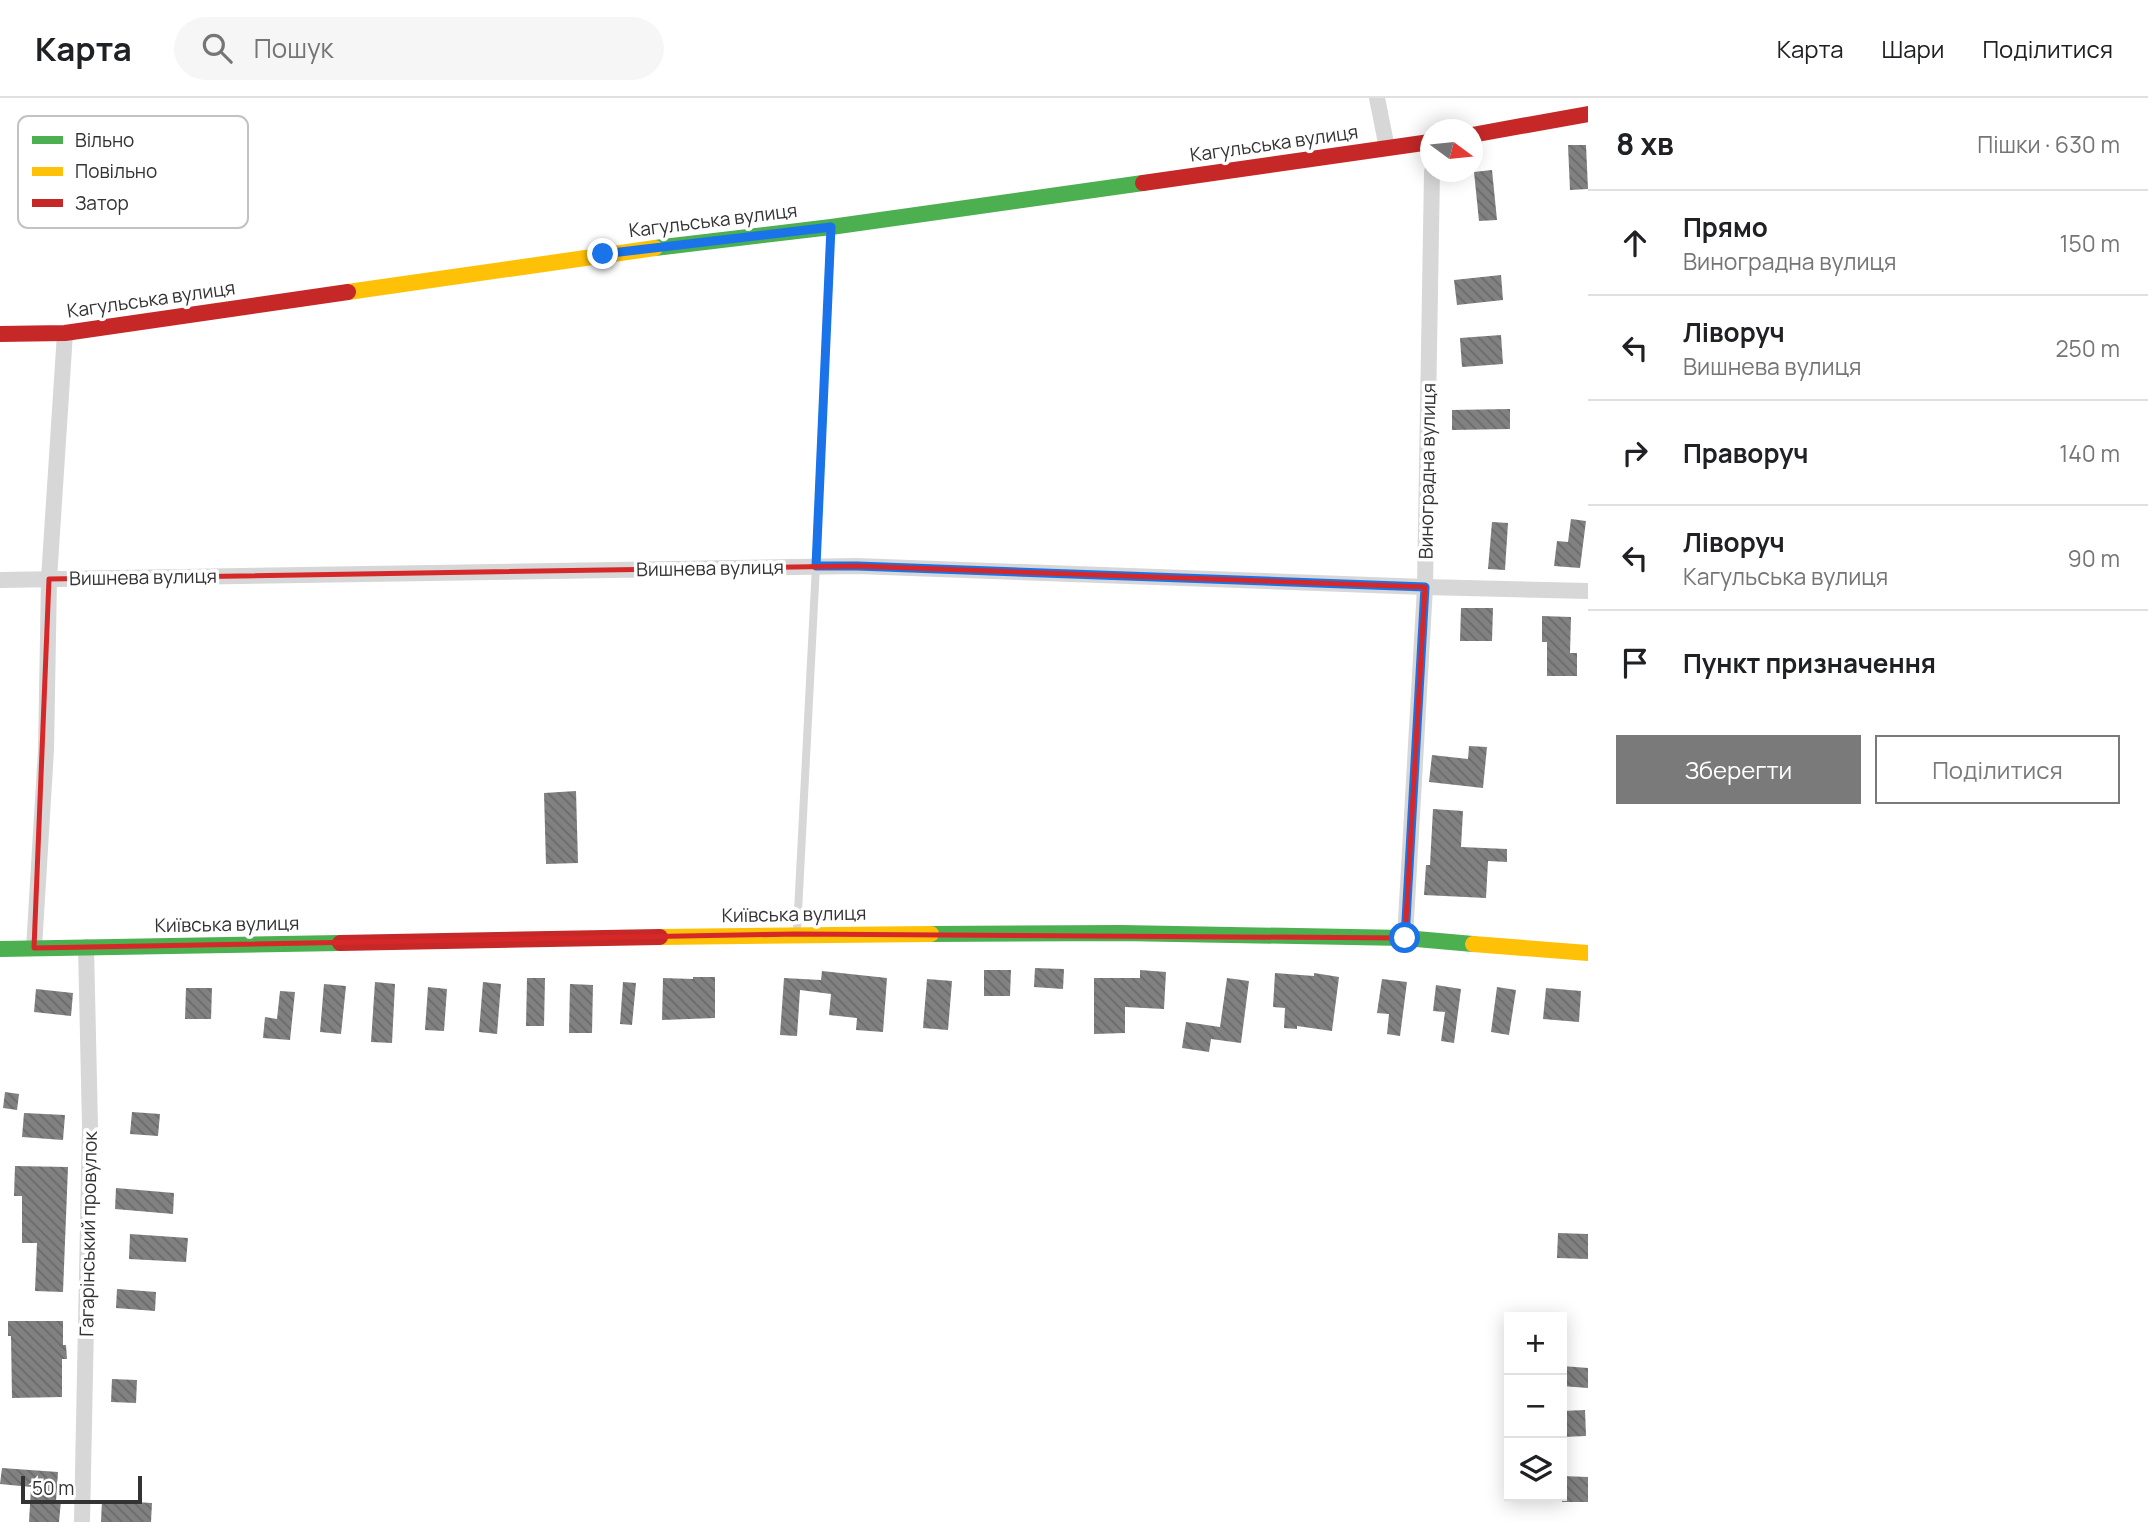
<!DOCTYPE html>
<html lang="uk">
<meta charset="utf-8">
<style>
body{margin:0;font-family:Manrope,sans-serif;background:#f6f6f6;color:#202124}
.controls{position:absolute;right:21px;bottom:21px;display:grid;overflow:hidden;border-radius:0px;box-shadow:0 4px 18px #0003}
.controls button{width:63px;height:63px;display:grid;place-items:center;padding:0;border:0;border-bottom:2px solid #e0e0e0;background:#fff;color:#202124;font:35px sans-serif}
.compass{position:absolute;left:1420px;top:21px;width:63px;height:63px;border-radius:50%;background:#fff;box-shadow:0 4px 18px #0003;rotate:105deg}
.scale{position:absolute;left:21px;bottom:18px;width:121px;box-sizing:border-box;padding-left:7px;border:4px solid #333;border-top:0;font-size:19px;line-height:24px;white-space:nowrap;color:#333;-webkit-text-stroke:5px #fff;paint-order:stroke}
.stop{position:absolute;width:21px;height:21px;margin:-16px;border:5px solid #1a73e8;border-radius:50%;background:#fff}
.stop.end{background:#1a73e8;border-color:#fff;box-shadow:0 2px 7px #0008}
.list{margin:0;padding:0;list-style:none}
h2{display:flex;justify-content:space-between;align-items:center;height:91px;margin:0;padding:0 28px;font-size:30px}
h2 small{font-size:23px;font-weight:400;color:#757577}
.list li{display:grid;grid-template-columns:46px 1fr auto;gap:21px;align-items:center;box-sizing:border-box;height:105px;padding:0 28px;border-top:2px solid #e0e0e0}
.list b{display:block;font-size:26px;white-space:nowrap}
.list p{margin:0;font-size:23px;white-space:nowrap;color:#757577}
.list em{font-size:23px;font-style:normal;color:#757577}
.actions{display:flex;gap:14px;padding:21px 28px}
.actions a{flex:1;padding:16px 0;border:2px solid #7a7a7a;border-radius:0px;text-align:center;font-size:24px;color:#7a7a7a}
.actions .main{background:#7a7a7a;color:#fff}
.icon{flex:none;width:38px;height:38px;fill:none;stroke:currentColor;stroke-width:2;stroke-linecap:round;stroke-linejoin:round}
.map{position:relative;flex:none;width:1588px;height:1424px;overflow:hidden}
header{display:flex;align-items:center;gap:42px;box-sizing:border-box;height:98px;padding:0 35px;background:#fff;border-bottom:2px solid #e0e0e0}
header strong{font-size:33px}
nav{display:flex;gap:38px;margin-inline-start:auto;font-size:24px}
.search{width:490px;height:63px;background:#f6f6f6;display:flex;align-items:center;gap:18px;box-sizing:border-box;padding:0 24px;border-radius:38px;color:#757577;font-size:26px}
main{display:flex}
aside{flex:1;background:#fff}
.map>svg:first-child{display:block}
</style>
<header>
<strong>Карта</strong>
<div class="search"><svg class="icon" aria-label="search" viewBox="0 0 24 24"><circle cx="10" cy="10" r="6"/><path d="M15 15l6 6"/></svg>Пошук</div>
<nav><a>Карта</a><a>Шари</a><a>Поділитися</a></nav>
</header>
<main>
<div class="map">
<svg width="1588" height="1424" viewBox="0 0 1588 1424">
<defs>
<pattern id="building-back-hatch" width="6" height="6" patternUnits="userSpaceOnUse" patternTransform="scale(1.75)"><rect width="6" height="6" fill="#818181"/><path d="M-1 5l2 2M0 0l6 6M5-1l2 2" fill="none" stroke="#6a6a6a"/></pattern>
</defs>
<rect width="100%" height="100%" fill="#fff"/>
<g fill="url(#building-back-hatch)">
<path d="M1568,47H1586L1588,91L1570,92Z"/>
<path d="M1492,72L1497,122L1479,123L1474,74Z"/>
<path d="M1501,177L1503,202L1457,207L1454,182Z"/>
<path d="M1501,237L1503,266L1462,269L1460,240Z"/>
<path d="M1510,311V331L1452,332V312Z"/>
<path d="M1571,421L1586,423L1580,470L1554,468L1557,443L1568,444Z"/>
<path d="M1492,424L1508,425L1505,472L1488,471Z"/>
<path d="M1461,510H1493L1492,543H1460Z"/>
<path d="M1542,518L1571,519L1570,555H1577V578H1547V544H1542Z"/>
<path d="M1469,648L1487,649L1483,690L1429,684L1432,657L1468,661Z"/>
<path d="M576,693L578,765L546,766L544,695Z"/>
<path d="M1433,711L1463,713L1461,749L1507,751V764L1488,763L1486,800L1424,797L1426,767H1430Z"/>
<path d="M1035,870L1064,871L1063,891L1034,889Z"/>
<path d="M984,872H1011L1010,898H984Z"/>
<path d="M1140,872L1166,874L1164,911L1125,909V935L1094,936V880H1140Z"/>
<path d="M822,873L887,880L883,934L856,932L857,920L829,917L831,896L800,892L797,938L780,937L784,880L821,882Z"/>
<path d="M1275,875L1314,878V875L1339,879L1332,933L1297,928V931L1284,930L1285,910L1273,909Z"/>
<path d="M693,879H715V920L662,922L663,880L693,881Z"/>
<path d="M527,880H545L544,928H526Z"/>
<path d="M1227,880L1249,883L1241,945L1211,941L1209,954L1182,950L1186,924L1220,929Z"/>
<path d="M927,881L952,883L948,932L923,930Z"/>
<path d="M1382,881L1407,884L1400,938L1387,936L1389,916L1377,915Z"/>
<path d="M375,884L395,886L392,945L371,944Z"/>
<path d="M483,884L501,886L497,936L479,934Z"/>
<path d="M623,884L636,885L632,927L620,926Z"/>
<path d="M324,886L346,888L341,936L320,934Z"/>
<path d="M570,886L593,887L592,935H569Z"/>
<path d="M1436,887L1461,891L1454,945L1441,943L1445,914L1433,913Z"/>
<path d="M428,889L447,891L444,933L425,932Z"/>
<path d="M1497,889L1516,892L1509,937L1491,934Z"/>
<path d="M186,890H212L211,921H185Z"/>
<path d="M1546,890L1581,893L1579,924L1543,921Z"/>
<path d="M36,891L73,895L71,918L34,914Z"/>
<path d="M280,893L295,894L290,942L263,940L265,919L277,921Z"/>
<path d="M5,994L19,996L17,1012L3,1010Z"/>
<path d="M132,1014L160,1016L158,1038L130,1036Z"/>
<path d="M24,1015L65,1017L63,1042L22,1039Z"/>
<path d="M15,1068L68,1069L63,1194L35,1193L37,1145H22V1098H14Z"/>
<path d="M116,1090L174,1095L173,1116L115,1111Z"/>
<path d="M1558,1135L1588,1136V1161L1557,1160Z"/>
<path d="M130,1136L188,1140L186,1164L129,1161Z"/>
<path d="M117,1191L156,1194L155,1213L116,1210Z"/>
<path d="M8,1223H63V1247H66L67,1261H62V1299L12,1300L11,1238H8Z"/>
<path d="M1562,1268L1588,1270V1290L1562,1288Z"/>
<path d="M112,1281L137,1282L136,1305L111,1304Z"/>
<path d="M1585,1312L1586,1338L1562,1339V1313Z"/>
<path d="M2,1370L58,1374L56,1403H61L59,1424H29L31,1389L0,1386Z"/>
<path d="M1562,1378L1588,1379V1404H1562Z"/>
<path d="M102,1402L152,1405L151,1424H101Z"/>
</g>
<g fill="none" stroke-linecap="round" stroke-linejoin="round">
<path stroke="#d7d7d7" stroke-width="8" d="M797,833L816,468L831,130"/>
<g stroke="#d7d7d7" stroke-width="16">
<path d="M1377,0L1387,50"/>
<path d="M0,482L857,468L1425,489L1588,493"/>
<path d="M1405,840L1425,489L1432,74"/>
<path d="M34,850L46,652L49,481L65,235"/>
<path d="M82,1424L90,1028L86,849"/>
</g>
<g stroke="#4caf50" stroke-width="16">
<path d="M655,150L831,129L1143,85"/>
<path d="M931,836L1121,835L1405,840L1473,846"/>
<path d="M0,851L340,845"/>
</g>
<g stroke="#ffc107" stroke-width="16">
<path d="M348,194L655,150"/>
<path d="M660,839L931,836"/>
<path d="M1473,846L1588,855"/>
</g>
<g stroke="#c62828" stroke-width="16">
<path d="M1472,37L1588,16"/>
<path d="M1143,85L1430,44"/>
<path d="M0,236L65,235L348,194"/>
<path d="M340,845L660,839"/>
</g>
</g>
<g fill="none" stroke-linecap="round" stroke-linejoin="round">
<path stroke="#1a73e8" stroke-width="9" d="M603,156L831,129L816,468H857L1425,489L1405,840"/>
</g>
<path fill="none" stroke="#d62828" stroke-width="5" stroke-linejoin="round" d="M857,468L1425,489L1405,840L796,836L34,850L49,481Z"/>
<g text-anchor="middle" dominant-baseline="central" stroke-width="7" stroke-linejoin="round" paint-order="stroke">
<g font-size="19" fill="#333" stroke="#fff">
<text transform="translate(1274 45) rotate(-8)">Кагульська вулиця</text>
<text transform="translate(713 122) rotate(-7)">Кагульська вулиця</text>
<text transform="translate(151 201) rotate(-8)">Кагульська вулиця</text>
<text transform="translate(1427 373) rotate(-89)">Виноградна вулиця</text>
<text transform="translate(710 470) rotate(-1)">Вишнева вулиця</text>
<text transform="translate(143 479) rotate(-1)">Вишнева вулиця</text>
<text transform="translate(794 816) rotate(-1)">Київська вулиця</text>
<text transform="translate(227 826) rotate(-1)">Київська вулиця</text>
<text transform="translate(88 1136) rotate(-89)">Гагарінський провулок</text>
</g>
</g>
<rect x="18" y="18" width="230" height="112" rx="10" fill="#fff" stroke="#c2c2c2" stroke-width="2"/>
<rect x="32" y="38" width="31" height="8" fill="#4caf50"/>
<rect x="32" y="69" width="31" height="9" fill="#ffc107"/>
<rect x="32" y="101" width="31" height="8" fill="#c62828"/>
<g font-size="19" fill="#333">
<text x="75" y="49">Вільно</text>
<text x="75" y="80">Повільно</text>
<text x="75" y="112">Затор</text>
</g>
</svg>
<div class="controls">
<button>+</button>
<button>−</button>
<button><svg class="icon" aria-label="layers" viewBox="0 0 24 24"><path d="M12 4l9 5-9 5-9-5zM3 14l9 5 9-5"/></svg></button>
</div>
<svg class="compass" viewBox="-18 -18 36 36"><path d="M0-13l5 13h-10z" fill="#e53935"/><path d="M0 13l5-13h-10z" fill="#757577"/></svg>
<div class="scale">50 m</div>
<div class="stop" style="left:1405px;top:840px"></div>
<div class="stop end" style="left:603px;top:156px"></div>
</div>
<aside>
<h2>8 хв<small>Пішки · 630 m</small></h2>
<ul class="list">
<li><svg class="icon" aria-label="ahead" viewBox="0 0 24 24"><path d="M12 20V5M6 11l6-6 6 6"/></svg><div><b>Прямо</b><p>Виноградна вулиця</p></div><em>150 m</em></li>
<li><svg class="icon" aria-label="left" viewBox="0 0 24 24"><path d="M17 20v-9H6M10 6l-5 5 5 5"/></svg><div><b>Ліворуч</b><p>Вишнева вулиця</p></div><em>250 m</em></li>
<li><svg class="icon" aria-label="right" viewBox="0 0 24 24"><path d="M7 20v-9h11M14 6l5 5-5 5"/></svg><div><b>Праворуч</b></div><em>140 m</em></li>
<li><svg class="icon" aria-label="left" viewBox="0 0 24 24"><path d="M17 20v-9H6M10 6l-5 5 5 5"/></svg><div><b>Ліворуч</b><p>Кагульська вулиця</p></div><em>90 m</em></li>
<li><svg class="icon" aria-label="arrive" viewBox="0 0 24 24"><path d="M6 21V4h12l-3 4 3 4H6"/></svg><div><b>Пункт призначення</b></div></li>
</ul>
<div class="actions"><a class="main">Зберегти</a><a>Поділитися</a></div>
</aside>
</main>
